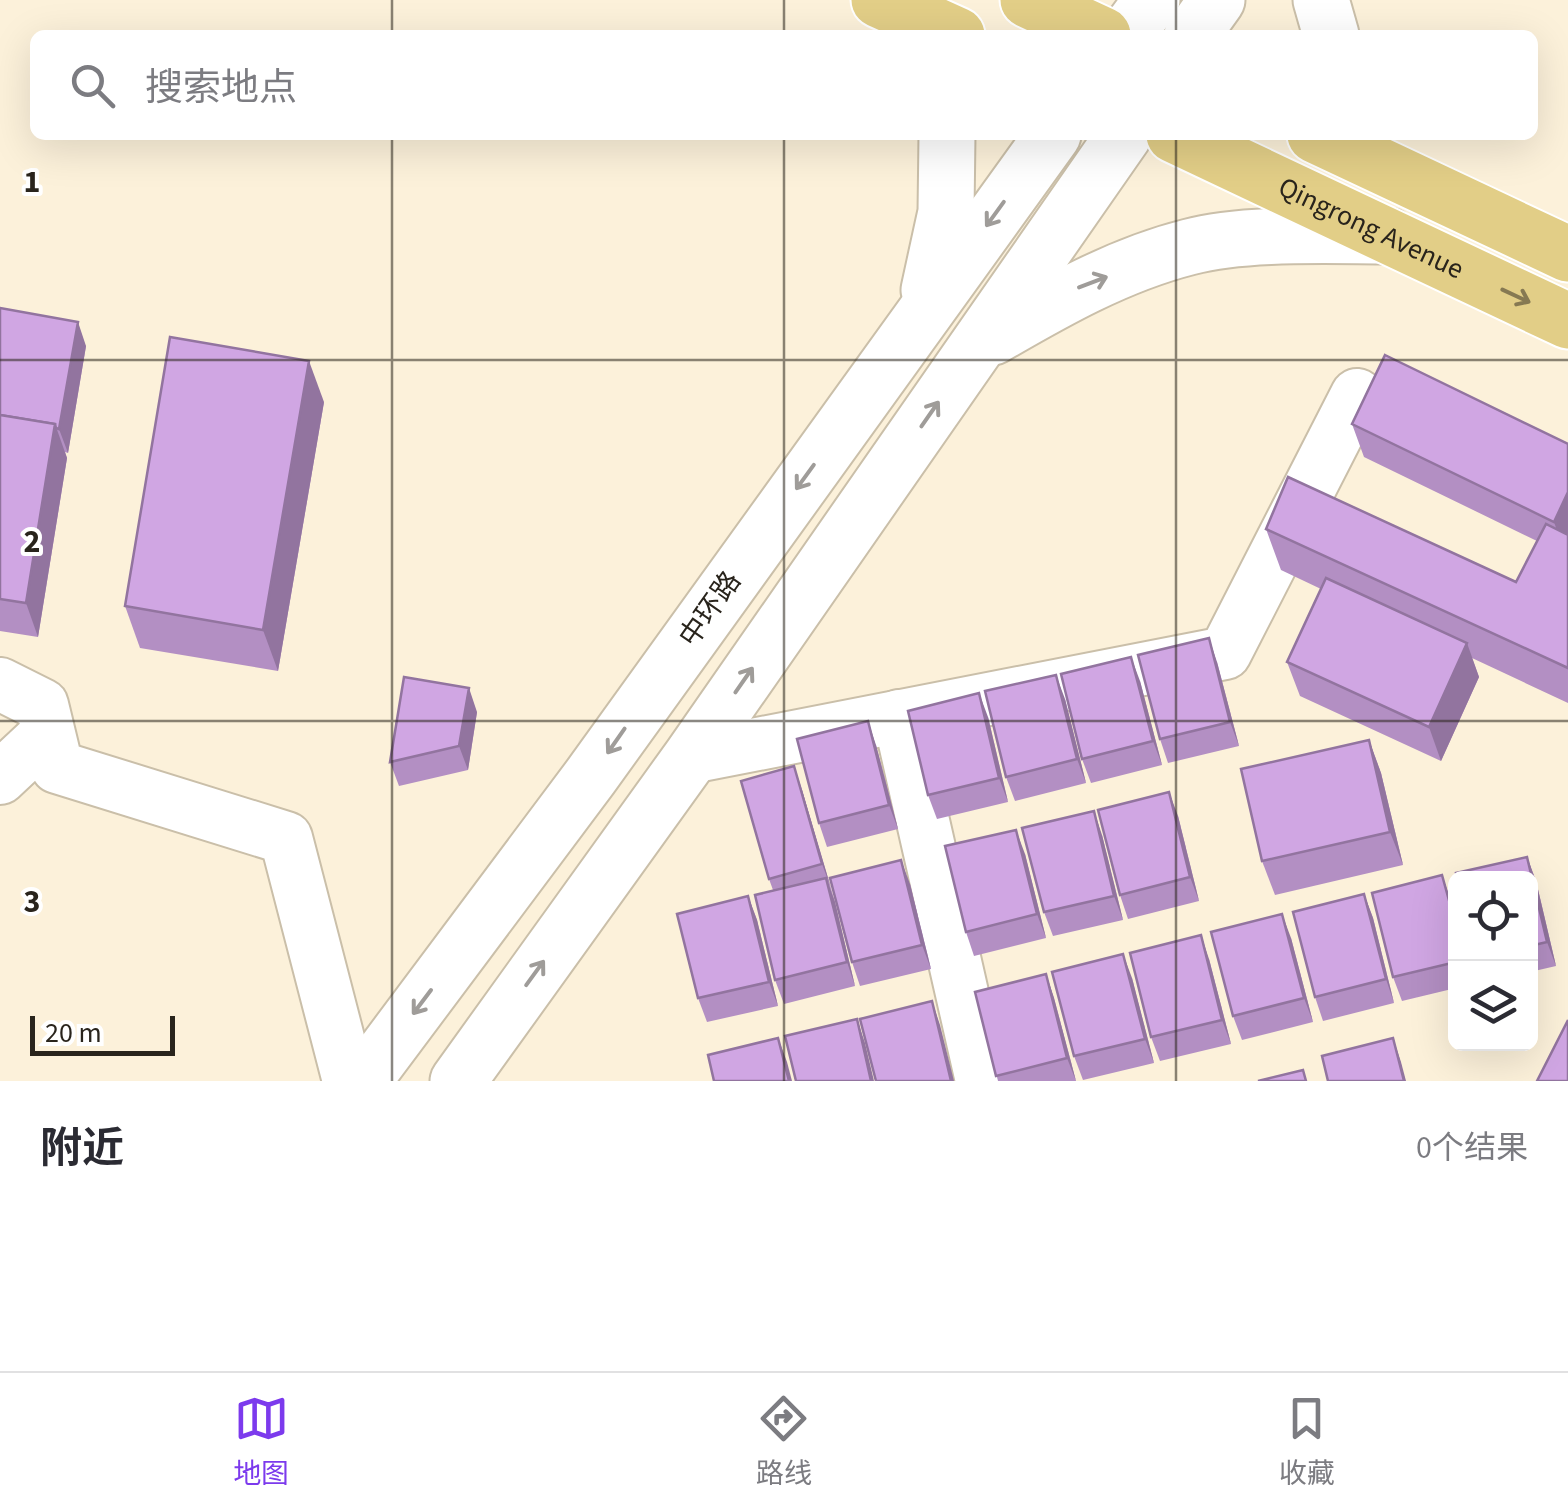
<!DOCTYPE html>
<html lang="zh">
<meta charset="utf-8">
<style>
body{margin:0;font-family:"Source Sans 3","Noto Sans SC",sans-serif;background:#f2f2f3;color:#2b2b33}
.controls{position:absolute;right:30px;bottom:30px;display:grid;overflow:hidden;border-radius:15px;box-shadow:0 10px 40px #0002}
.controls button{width:90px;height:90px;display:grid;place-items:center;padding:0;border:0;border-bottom:2px solid #e1e1e2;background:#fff;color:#2b2b33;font:50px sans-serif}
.scale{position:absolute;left:30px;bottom:25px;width:145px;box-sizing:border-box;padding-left:10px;border:5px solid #29241c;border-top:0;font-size:28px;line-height:35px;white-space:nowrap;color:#29241c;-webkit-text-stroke:8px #fff;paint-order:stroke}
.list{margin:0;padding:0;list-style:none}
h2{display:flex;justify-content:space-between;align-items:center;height:130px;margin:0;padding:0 40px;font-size:42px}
h2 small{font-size:32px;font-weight:400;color:#7c7c81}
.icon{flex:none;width:55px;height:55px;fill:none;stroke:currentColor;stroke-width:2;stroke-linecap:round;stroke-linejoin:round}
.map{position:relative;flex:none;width:1568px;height:1081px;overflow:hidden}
.search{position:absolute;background:#fff;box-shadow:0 10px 40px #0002;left:30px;right:30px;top:30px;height:110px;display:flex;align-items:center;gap:25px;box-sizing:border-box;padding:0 35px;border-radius:15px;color:#7c7c81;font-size:38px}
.sheet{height:290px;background:#fff}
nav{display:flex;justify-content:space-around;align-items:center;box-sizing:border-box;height:140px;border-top:2px solid #e1e1e2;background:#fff;font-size:28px;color:#7c7c81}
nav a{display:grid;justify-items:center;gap:5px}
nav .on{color:#7c3aed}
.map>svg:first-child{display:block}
</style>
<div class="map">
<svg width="1568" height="1081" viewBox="0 0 1568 1081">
<rect width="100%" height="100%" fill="#fcf1da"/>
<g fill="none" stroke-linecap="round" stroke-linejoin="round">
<g stroke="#cabfa9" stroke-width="56">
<g id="minor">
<path d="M0,684L42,705L57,767L286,838L349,1081"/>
<path d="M899,716L982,1081"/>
<path d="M691,757L1225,653L1357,395"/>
<path d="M0,778L48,733"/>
</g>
</g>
<g stroke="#cabfa9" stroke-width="59">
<g id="tertiary">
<path d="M1321,0L1331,35"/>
<path d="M1126,35L1152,0"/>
<path d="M1192,35L1217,0"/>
<path d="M929,290L946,212L947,135"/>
<path d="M993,337C1055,301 1118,265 1189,247C1245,232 1330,236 1389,236"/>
<path d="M363,1081L591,776L1053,135"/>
<path d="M458,1081L691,757L1124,135"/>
</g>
</g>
<g stroke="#fff" stroke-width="59">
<g id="primary">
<path d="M879,0L957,35"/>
<path d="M1028,0L1103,35"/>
<path id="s1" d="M1174,135L1568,321"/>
<path d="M1315,135L1568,254"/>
</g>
</g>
<use href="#minor" stroke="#fff" stroke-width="52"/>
<use href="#tertiary" stroke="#fff" stroke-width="55"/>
<use href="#primary" stroke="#e2ce87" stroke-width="55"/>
</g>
<g fill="#b38fc3">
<path d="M0,308L86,346L68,453L65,452L67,458L38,637L0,631Z"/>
<path d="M324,402L278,671L140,648L125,606Z"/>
<path d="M1352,424L1568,444V703L1472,658L1479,677L1441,761L1300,696L1287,662L1321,589L1281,570L1266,529L1516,582L1537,541L1364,457Z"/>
<path d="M1217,662L1239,746L1168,763L1160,739Z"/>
<path d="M1140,681L1162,765L1091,783L1082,759Z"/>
<path d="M1065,699L1086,783L1015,801L1006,777Z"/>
<path d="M477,712L468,770L399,786L390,762Z"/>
<path d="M988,717L1008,802L937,819L928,795Z"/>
<path d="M1369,740L1381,773L1403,865L1275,895L1262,861Z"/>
<path d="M876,745L898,829L827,847L819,823Z"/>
<path d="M802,790L835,902L855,986L784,1004L775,980L773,890L769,879Z"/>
<path d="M1178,816L1199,901L1128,919L1120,895Z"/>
<path d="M1102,835L1123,920L1053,936L1044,912Z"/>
<path d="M1025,854L1046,938L974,956L966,932Z"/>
<path d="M1527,857L1536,881L1556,966L1530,972V878Z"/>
<path d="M1442,875L1456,916V988L1402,1001L1393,977Z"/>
<path d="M910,884L931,969L860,986L852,962Z"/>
<path d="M1364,894L1373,918L1394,1003L1323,1021L1315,997Z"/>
<path d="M748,896L757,920L778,1006L707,1022L698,998Z"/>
<path d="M1291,938L1313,1022L1242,1040L1233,1016Z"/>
<path d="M1209,959L1231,1044L1160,1061L1151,1037Z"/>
<path d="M1046,974L1054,998L1076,1081H998L975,992Z"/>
<path d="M1132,978L1154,1063L1083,1080L1074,1056Z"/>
</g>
<g fill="#92749f">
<path d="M78,322L86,346L68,453L59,429Z"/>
<path d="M309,361L324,402L278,671L263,630Z"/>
<path d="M55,424L67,458L38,637L26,603Z"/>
<path d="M1568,492V551L1566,556L1554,522Z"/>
<path d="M1209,638L1217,662L1239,746L1230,722Z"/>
<path d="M1467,643L1479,677L1441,761L1429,727Z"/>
<path d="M1131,657L1140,681L1162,765L1153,741Z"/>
<path d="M1056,675L1065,699L1086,783L1077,759Z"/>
<path d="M469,688L477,712L468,770L459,746Z"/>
<path d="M979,693L988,717L1008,802L999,778Z"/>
<path d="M868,721L876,745L898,829L889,805Z"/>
<path d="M1369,740L1381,773L1403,865L1390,832Z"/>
<path d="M794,766L802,790L831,888L822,864Z"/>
<path d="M1169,792L1178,816L1199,901L1190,877Z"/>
<path d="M1094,811L1102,835L1123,920L1114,896Z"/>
<path d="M1016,830L1025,854L1046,938L1037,914Z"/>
<path d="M1527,857L1536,881L1556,966L1547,942Z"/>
<path d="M901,860L910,884L931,969L922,945Z"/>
<path d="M1442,875L1456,916V926Z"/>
<path d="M826,878L835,902L855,986L847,962Z"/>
<path d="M1364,894L1373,918L1394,1003L1386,979Z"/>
<path d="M748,896L757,920L778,1006L769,982Z"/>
<path d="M1282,914L1291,938L1313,1022L1304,998Z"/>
<path d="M1201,935L1209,959L1231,1044L1222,1020Z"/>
<path d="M1123,954L1132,978L1154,1063L1145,1039Z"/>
<path d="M1046,974L1054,998L1076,1081L1067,1058Z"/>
<path d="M932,1001L940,1025L954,1081H951Z"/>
<path d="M857,1019L865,1043L874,1081H871Z"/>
<path d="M778,1038L787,1062L792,1081H789Z"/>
<path d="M1393,1038L1401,1062L1406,1081H1404Z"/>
</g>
<g fill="#d0a6e3" stroke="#92749f" stroke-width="2.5">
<path d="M0,308L78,322L59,429L56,428L55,424L0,415Z"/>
<path d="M170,337L309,361L263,630L125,606Z"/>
<path d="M1385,355L1568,444V492L1554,522L1352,424Z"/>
<path d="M0,415L55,424L26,603L0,599Z"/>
<path d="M1288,477L1516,582L1546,524L1568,535V668L1266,529Z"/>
<path d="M1326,578L1467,643L1429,727L1287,662Z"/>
<path d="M1209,638L1230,722L1160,739L1138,655Z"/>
<path d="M1131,657L1153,741L1082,759L1061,674Z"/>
<path d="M1056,675L1077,759L1006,777L985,691Z"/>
<path d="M404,677L469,688L459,746L390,762Z"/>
<path d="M979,693L999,778L928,795L908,711Z"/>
<path d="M868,721L889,805L819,823L797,739Z"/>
<path d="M1369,740L1390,832L1262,861L1241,769Z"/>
<path d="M794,766L822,864L769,879L741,781Z"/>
<path d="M1169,792L1190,877L1120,895L1098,810Z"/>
<path d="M1094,811L1114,896L1044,912L1022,828Z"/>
<path d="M1016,830L1037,914L966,932L945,846Z"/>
<path d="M1527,857L1547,942L1530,946V878H1457L1456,873Z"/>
<path d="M901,860L922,945L852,962L830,878Z"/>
<path d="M1442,875L1456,926V962L1393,977L1372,893Z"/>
<path d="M826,878L847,962L775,980L755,895Z"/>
<path d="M1364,894L1386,979L1315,997L1293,912Z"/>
<path d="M748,896L769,982L698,998L677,914Z"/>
<path d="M1282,914L1304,998L1233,1016L1211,932Z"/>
<path d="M1201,935L1222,1020L1151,1037L1130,953Z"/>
<path d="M1123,954L1145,1039L1074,1056L1052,972Z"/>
<path d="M1046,974L1067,1058L996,1076L975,992Z"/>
<path d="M932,1001L951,1081H876L860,1019Z"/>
<path d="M857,1019L871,1081H796L785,1036Z"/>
<path d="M1568,1020V1081H1537Z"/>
<path d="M778,1038L789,1081H714L708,1055Z"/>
<path d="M1393,1038L1404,1081H1328L1322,1056Z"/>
<path d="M1303,1070L1306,1081H1258Z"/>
</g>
<defs><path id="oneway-shaft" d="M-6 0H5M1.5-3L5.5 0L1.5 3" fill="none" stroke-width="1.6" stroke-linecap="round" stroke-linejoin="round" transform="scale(2.5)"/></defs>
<g stroke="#9f9c99">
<use href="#oneway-shaft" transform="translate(995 214) rotate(126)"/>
<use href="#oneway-shaft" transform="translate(1093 282) rotate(-21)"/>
<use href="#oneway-shaft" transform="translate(930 414) rotate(-55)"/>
<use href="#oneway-shaft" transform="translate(805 477) rotate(126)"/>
<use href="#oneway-shaft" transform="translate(744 680) rotate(-55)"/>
<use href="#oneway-shaft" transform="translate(616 741) rotate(125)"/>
<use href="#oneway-shaft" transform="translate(535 973) rotate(-54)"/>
<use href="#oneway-shaft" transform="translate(422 1002) rotate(127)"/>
</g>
<use stroke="#867952" href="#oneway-shaft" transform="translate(1516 296) rotate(25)"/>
<path fill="none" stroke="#29241c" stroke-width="2.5" stroke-opacity="0.55" d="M392,0V35M784,0V35M1176,0V35M392,135V1081M784,135V1081M1176,135V1081M0,360H1568M0,721H1568"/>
<g text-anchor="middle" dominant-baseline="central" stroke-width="8" stroke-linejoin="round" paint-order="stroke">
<g font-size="28" fill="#29241c" stroke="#fff">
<text stroke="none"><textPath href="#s1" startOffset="218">Qingrong Avenue</textPath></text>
<text transform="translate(710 609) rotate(-55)">中环路</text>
</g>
</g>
<g font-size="32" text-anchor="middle" font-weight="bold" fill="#29241c" stroke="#fff" stroke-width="8" stroke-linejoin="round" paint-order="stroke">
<text x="32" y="192">1</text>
<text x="32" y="552">2</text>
<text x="32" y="912">3</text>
</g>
</svg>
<div class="controls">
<button><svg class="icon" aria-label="locate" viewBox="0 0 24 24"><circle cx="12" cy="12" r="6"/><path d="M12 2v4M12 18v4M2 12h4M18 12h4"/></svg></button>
<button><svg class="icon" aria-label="layers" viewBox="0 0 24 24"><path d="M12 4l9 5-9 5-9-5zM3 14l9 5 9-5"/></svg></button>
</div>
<div class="scale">20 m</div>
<div class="search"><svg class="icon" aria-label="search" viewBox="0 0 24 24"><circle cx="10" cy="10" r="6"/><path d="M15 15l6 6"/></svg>搜索地点</div>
</div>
<section class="sheet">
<h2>附近<small>0个结果</small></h2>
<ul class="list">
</ul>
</section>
<nav>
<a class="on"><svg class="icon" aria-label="map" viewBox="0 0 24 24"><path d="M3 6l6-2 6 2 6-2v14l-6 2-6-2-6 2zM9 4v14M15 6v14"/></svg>地图</a>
<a><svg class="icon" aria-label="directions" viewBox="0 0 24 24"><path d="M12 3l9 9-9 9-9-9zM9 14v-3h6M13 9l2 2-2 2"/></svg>路线</a>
<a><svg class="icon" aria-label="saved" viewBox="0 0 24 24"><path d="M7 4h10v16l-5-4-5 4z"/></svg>收藏</a>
</nav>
